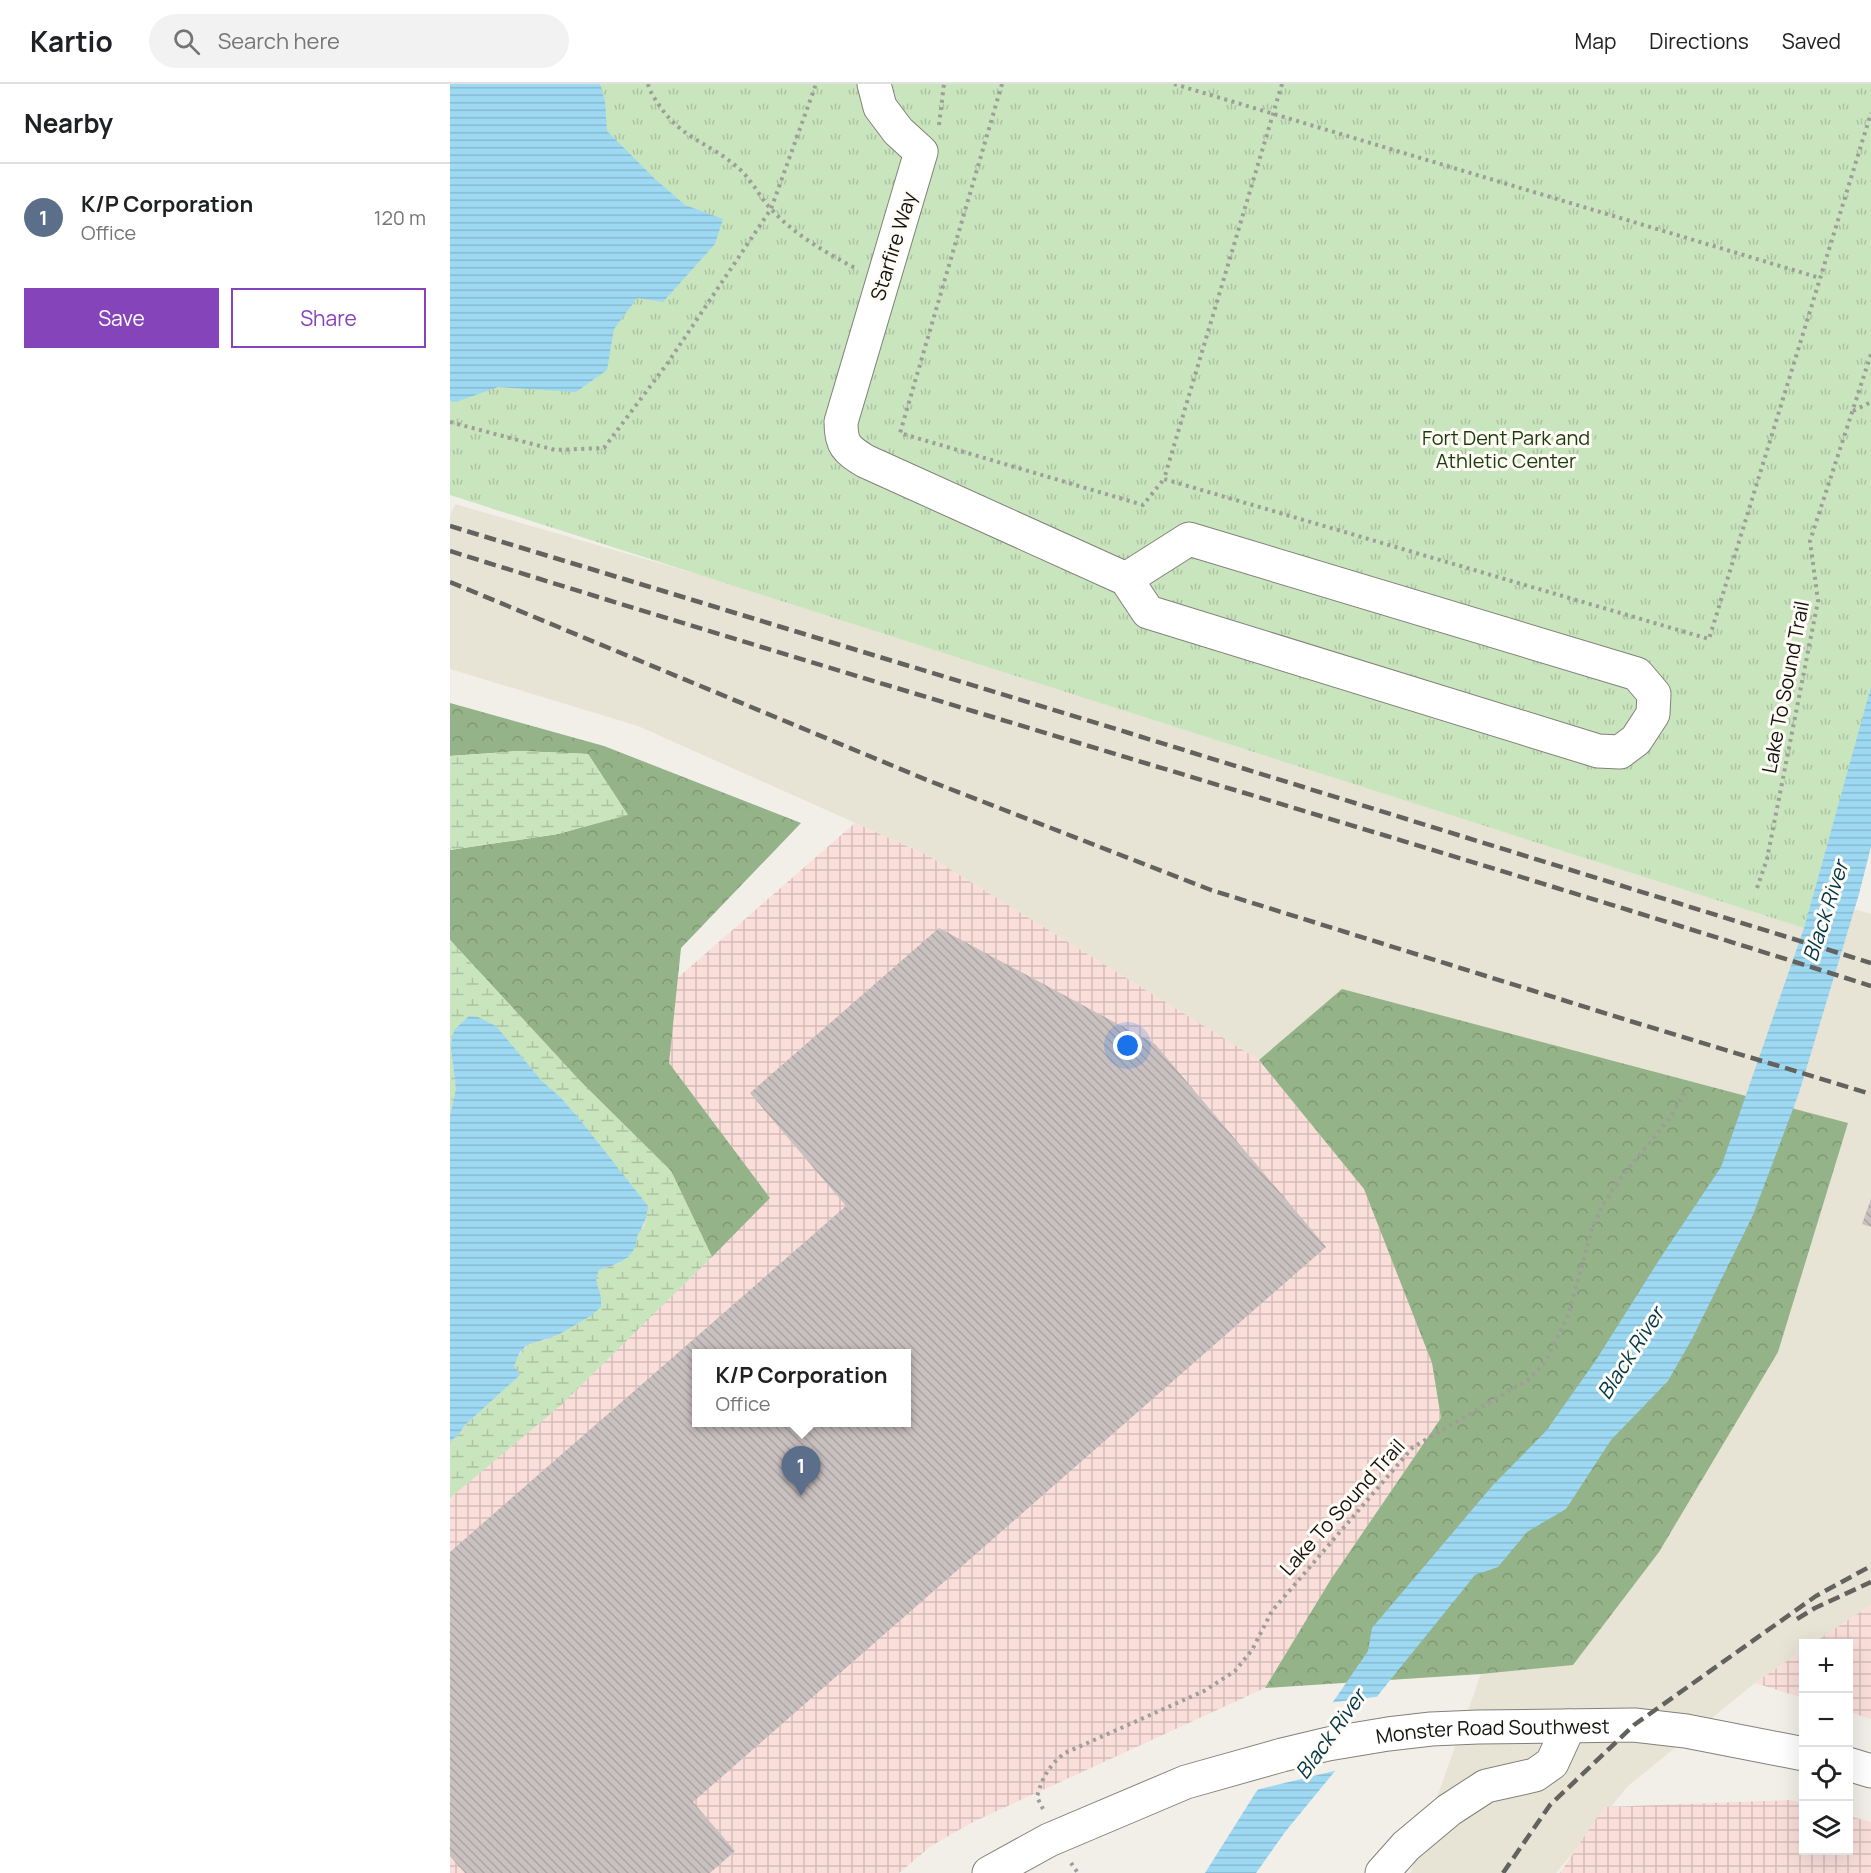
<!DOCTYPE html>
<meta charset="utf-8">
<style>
body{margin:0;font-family:Manrope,sans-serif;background:#f2f2f2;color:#202124}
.controls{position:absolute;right:18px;bottom:18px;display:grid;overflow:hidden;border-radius:0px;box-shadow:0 6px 24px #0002}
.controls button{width:54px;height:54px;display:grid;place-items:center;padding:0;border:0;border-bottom:2px solid #e0e0e0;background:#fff;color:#202124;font:30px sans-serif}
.you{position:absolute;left:678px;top:962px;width:21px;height:21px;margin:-15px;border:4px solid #fff;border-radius:50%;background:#1a73e8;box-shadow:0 0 0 9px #1a73e833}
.badge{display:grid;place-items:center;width:39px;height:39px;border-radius:50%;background:#8544b9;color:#fff;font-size:20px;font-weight:700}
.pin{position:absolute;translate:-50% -50px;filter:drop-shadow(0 2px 3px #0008)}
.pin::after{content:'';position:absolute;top:32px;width:21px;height:18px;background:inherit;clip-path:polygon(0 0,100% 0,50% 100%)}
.popup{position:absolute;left:242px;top:1265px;width:219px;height:78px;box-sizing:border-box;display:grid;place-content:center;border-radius:0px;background:#fff;filter:drop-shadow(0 2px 4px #0005);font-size:20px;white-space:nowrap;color:#757577}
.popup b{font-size:22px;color:#202124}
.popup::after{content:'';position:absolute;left:50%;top:100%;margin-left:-12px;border:12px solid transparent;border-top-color:#fff}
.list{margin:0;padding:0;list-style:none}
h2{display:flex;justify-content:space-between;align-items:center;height:78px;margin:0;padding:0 24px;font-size:26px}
h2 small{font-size:20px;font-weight:400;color:#757577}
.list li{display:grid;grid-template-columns:39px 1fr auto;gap:18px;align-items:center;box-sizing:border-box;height:108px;padding:0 24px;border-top:2px solid #e0e0e0}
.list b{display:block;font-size:22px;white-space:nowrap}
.list p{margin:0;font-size:20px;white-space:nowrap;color:#757577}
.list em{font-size:20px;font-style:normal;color:#757577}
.actions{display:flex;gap:12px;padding:18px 24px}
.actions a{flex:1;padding:14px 0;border:2px solid #8544b9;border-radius:0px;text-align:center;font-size:21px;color:#8544b9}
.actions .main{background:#8544b9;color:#fff}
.icon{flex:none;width:33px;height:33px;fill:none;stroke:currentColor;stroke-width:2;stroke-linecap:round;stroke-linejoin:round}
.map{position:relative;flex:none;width:1421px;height:1789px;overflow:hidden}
header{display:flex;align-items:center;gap:36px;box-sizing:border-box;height:84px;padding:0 30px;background:#fff;border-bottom:2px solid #e0e0e0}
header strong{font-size:28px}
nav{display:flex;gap:33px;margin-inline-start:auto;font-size:21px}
.search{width:420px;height:54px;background:#f2f2f2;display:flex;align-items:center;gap:15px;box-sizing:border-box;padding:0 21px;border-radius:33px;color:#757577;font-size:22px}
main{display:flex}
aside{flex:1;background:#fff}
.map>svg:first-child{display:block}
</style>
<header>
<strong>Kartio</strong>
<div class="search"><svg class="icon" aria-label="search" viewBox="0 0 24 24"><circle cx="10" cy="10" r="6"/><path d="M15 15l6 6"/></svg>Search here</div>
<nav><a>Map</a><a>Directions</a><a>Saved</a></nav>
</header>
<main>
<aside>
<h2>Nearby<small></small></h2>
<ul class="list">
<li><span class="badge" style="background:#5c6f8a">1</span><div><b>K/P Corporation</b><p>Office</p></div><em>120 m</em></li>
</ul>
<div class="actions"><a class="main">Save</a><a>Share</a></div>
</aside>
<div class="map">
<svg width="1421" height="1789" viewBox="0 0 1421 1789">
<defs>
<pattern id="industrial-grid" width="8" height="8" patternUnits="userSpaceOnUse" patternTransform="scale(1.5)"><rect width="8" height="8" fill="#f9ded9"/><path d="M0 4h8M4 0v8" fill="none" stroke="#d5bdb9"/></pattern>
<pattern id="forest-crowns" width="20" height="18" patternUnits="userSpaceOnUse" patternTransform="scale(1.5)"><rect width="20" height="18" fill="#94b388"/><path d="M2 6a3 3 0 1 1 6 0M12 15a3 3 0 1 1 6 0" fill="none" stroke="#7f9974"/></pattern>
<pattern id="wetland-marsh" width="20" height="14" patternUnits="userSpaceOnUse" patternTransform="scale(1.5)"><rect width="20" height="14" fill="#c9e5be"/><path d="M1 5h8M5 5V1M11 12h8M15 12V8" fill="none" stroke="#acc3a2"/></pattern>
<pattern id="park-tufts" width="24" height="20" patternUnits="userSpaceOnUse" patternTransform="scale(1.5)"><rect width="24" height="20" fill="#c9e5be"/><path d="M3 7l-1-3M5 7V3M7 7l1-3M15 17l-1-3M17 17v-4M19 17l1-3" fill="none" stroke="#acc3a2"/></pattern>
<pattern id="water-rules" width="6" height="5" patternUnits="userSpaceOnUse" patternTransform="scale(1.5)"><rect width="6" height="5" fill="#9ed9f3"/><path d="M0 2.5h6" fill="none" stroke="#87b9cf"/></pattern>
<pattern id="building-back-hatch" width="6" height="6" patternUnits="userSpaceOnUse" patternTransform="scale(1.5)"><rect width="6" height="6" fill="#c9c0c0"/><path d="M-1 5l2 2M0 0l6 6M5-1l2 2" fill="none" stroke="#aca4a4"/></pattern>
</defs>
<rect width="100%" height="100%" fill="#f1efe8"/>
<path fill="#e7e4d5" d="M5,420L1421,830V1521L1363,1559L1354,1560L1353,1566L1305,1599L1178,1702L1106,1789H960L1031,1590L809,976L477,771L188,642L0,585V431Z"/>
<g fill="url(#industrial-grid)" fill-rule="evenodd">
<path d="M405,739L477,771L809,976L914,1105L983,1279L991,1334L881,1495L815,1604L523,1738L481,1762L449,1789H0V887L152,960ZM246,1270H456V1338H246Z"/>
<path d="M1421,1521V1635L1399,1628L1398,1560L1363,1559Z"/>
<path d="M1353,1566V1614L1305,1599Z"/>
<path d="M1341,1716L1353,1719L1354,1766H1398L1399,1732L1421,1738V1789H1110L1154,1723Z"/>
</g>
<g fill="url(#forest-crowns)">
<path d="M0,619L154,662L351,739L231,864L219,979L320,1114L262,1173L221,1087L131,998L0,856V766L108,750L177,730L138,670L69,667L0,672Z"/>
<path d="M892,905L1398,1039L1328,1268L1209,1468L1123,1581L1031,1590L815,1604L881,1495L991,1334L982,1279L914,1105L809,976Z"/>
</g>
<g fill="url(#wetland-marsh)">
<path d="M69,667L138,670L178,731L108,750L0,766V672Z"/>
<path d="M0,856L131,998L221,1087L262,1173L111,1321L0,1414V1358L9,1350L15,1341L70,1291L64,1282C76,1253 85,1262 108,1251C120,1245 140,1223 151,1214L146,1195L149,1186L168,1180L185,1163L188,1150L194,1143L198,1123L131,1037L112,1015L91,996L53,951L1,964L6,1005L0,1032Z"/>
</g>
<path fill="url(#park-tufts)" d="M0,0H1421V606L1354,844L0,411Z"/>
<g fill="url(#water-rules)">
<path d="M0,0H150L155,17L157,47L205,95L235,121L273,135L265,160L213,218L187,214L164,245L157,286L126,308L48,303L6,318L0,317Z"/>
<path d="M1421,603V763L1409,810L1349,1009L1303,1131L1243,1253L1218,1297L1161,1356L1116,1425L1077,1448L1048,1483L1025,1491L929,1610L885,1687L835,1748L806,1789H755L806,1708L883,1618L918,1567L922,1544L1043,1401L1096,1347L1146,1276L1211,1173L1271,1083L1354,844Z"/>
<path d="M19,932L28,933L46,942L91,996L112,1015L131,1037L198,1122C196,1135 195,1138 189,1149C186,1153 187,1159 185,1163C178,1178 163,1181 149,1186L146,1195L151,1214V1223L142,1231L108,1251L77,1261L70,1268L64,1282L70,1291L15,1341L9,1350L0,1358V1032L6,1005L1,964L2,953L5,945Z"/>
</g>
<path fill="#f1efe8" d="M932,1612L888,1686L802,1707L878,1619Z"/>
<g fill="url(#building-back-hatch)" fill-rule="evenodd">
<path d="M489,844L705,960L876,1163L243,1718L285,1767L260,1789H15L0,1772V1468L396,1122L300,1009ZM246,1270H456V1338H246Z"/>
<path d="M1421,1115V1143L1412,1140Z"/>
</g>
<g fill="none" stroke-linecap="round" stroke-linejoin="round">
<g stroke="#828079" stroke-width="35">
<g id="minor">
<path d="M424,0L430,23L448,47L471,68L391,338C391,361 396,365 415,377L676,495L739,455L1187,590L1204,610L1203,630L1186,656L1170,668L1148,667L698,528L676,495"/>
<path d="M1398,1680L1421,1687"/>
<path id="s1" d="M539,1789L599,1756L736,1698L832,1671L878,1660L938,1650L981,1645L1028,1643L1184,1641L1236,1647L1354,1670"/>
<path d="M932,1789L956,1762L999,1726L1036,1702L1085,1691L1102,1679L1119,1642"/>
</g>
</g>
<g stroke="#9f9e98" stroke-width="4" stroke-dasharray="3 4.5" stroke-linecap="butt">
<path d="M198,0C200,9 206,16 211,24C233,55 261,60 287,83C302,95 309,113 322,126C345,151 375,168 405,184"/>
<path d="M552,0L450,349L693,421L714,395"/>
<path d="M724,0L1370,194"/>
<path d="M832,0L714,395L1259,555L1421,29"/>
<path d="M489,41L494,0"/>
<path d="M1403,327L1421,318"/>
<path d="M0,338L105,366L154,364L217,280L321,125L366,0"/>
<path d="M1307,804L1317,775L1368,517L1360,457L1421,270"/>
<path d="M593,1725L587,1713C592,1694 599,1681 615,1669L754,1607L785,1587L802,1566L822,1527L963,1363L1078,1296L1095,1278L1118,1232L1142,1145L1153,1120L1169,1096L1219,1035L1237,1005"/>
<path d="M621,1779L628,1789"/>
</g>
<use href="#minor" stroke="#fff" stroke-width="33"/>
<g stroke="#63625e" stroke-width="4.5" stroke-dasharray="12 6" stroke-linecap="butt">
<path d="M0,442L679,649L1421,879"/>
<path d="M0,467C473,615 949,752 1421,902"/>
<path d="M0,498L477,696L761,806L1180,937L1421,1010"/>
<path d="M1347,1535L1365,1524L1421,1498"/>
<path d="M1053,1789L1100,1721L1184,1641L1366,1512L1421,1482"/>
</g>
</g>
<g text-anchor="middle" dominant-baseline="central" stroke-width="6" stroke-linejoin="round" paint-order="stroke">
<g font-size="20" fill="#13120f" stroke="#fefcf5">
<text transform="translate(443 162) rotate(-73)">Starfire Way</text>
<text transform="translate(1335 603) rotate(-79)">Lake To Sound Trail</text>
<text transform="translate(892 1423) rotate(-48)">Lake To Sound Trail</text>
<text stroke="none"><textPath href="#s1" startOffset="530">Monster Road Southwest</textPath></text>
</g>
<g font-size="20" fill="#1c3b0d" stroke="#fefcf5">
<text x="1056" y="353">Fort Dent Park and<tspan x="1056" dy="23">Athletic Center</tspan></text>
</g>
<g font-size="21" font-style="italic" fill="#003648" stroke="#fefcf5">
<text transform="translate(1375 827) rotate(-72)">Black River</text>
<text transform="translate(1180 1269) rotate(-57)">Black River</text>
<text transform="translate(880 1650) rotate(-54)">Black River</text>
</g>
</g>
</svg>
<div class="controls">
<button>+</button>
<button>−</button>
<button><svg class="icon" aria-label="locate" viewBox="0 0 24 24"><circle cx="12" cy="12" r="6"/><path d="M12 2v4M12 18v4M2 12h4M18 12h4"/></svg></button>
<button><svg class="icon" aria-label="layers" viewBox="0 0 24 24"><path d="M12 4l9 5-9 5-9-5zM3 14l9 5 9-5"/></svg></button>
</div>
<div class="you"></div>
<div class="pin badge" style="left:351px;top:1412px;background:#5c6f8a">1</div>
<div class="popup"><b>K/P Corporation</b>Office</div>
</div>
</main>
